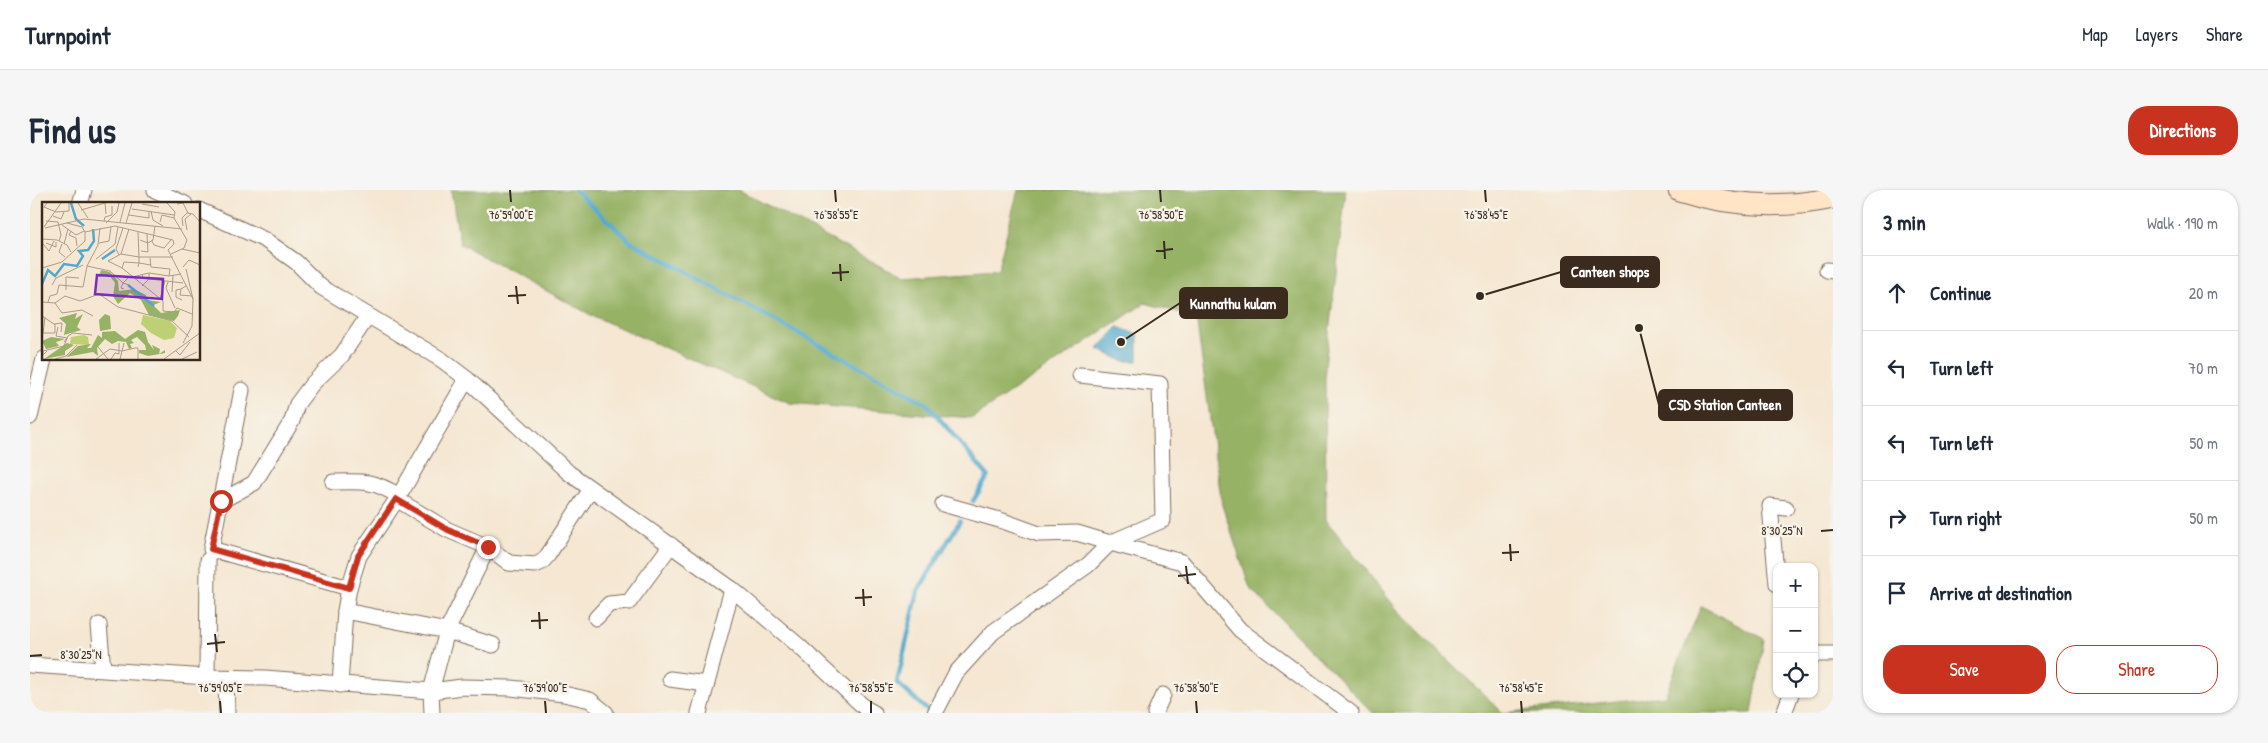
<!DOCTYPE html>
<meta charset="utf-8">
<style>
body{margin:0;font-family:"Patrick Hand",sans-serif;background:#f6f6f7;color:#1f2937}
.controls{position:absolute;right:15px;bottom:15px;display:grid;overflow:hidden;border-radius:10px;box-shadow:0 1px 4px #0004}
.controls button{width:45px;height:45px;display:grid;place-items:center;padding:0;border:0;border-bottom:1px solid #e0e1e3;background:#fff;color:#1f2937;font:25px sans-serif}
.stop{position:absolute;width:15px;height:15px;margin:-11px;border:4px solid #c8321e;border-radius:50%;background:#fff}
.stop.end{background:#c8321e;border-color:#fff;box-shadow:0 1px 5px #0008}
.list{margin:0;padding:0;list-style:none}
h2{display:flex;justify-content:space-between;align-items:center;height:65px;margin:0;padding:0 20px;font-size:21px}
h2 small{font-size:16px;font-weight:400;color:#747a83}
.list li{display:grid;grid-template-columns:32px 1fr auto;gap:15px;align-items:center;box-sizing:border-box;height:75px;padding:0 20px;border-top:1px solid #e0e1e3}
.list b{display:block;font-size:19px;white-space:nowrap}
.list em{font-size:16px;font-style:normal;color:#747a83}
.actions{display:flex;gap:10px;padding:15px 20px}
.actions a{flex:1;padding:11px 0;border:1px solid #c8321e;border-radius:20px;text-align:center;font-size:18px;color:#c8321e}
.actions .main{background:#c8321e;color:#fff}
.icon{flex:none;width:28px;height:28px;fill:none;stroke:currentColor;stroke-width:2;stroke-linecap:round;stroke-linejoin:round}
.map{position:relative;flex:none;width:1803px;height:523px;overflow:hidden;border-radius:20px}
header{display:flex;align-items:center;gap:30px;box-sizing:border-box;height:70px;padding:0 25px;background:#fff;border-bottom:1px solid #e0e1e3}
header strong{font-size:24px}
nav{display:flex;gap:28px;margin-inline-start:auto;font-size:18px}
.intro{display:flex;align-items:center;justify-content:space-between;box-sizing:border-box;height:120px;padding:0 30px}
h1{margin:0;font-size:35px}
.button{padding:12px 22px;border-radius:20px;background:#c8321e;color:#fff;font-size:18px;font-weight:700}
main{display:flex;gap:30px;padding:0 30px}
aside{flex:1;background:#fff;border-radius:20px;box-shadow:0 1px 4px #0004}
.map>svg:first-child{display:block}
</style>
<header>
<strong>Turnpoint</strong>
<nav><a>Map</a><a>Layers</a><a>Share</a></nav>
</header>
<div class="intro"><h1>Find us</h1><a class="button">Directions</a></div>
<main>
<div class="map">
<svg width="1803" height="523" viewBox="0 0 1803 523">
<rect width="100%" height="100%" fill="#f7f3e8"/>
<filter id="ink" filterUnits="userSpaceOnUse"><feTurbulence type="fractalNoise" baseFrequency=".02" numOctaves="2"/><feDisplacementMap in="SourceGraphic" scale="10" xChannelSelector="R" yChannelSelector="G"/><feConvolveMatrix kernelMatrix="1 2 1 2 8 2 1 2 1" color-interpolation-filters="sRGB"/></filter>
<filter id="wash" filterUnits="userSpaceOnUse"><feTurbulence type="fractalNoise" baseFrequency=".0096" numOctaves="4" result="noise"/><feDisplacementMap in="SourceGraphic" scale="20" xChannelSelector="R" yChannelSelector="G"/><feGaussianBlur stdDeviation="1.12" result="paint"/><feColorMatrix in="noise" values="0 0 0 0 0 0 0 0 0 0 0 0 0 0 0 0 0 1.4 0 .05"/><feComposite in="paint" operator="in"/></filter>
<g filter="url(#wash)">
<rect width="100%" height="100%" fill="#f5e7d2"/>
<path fill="#96b265" stroke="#686e42" d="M421,0H709L872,88L967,81L988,0H1316L1295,176L1296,330L1373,427L1473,523L1635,506L1671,416L1734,449L1722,523H1343L1220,398L1192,315L1166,127L1115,113L942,228L760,213L561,125L430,54Z"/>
<path fill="#50a9ce" stroke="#466a76" d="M1088,137L1108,145V171H1093L1068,159Z"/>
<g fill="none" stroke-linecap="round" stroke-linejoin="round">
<g stroke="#50a9ce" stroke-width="4.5">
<path d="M545,0L600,51L897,214L958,286L943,311"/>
<path d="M897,520L867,493L888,401L930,331"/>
</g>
</g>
</g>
<g filter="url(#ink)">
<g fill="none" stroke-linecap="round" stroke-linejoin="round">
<g stroke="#7c6c5d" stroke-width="17">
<g id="minor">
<path d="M125,0L155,14"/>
<path d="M50,14L54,0"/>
<path d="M169,20L235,50L266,72L291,97L412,170L437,189L539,283L702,399L769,456L835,518L844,523"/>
<path d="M1797,80L1803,81"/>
<path d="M1050,185L1130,194L1133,330L1080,353"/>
<path d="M212,200L181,359L319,398"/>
<path d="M0,227L14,169"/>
<path d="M303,292C332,291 344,290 369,306"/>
<path d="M366,309L418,340L458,357L479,373L505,375L512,372L518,365L561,299"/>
<path d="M191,311L224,293L262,231L267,214L282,194L312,165L338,126"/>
<path d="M1080,353L1152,372L1210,440L1321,523"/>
<path d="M458,357L417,441L401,501L432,497L481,498L534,504L560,510L576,523"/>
<path d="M1747,394L1740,316L1756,318"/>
<path d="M315,421L417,441L463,455"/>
<path d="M566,428L579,414L599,412L641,355"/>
<path d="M69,435L73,479"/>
<path d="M1784,464H1803"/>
<path d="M0,475L177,487L235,488L401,501L402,523"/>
<path d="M177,487L178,370"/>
<path d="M196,488L197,523"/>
<path d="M640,489L676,494"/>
<path d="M310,495L315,421L319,398L329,366L369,306L437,189"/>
<path d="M669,523L702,399"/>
<path d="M905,523L926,483L963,442L1058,375L1080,353L1047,343L1009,344L973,331L913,314"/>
<path d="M1125,523L1133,505"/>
<path d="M1754,523L1761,504"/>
</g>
</g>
<g stroke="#7c6c5d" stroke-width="23">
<path id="secondary" d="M1649,0C1699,16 1752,19 1803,8"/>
</g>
<use href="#minor" stroke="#fff" stroke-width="15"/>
<use href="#secondary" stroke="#ffe4c6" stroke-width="21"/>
</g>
</g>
<g fill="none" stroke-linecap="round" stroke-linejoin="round" filter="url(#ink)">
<path stroke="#c8321e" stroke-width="6" d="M191,311L181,359L319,398L328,366L366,309L418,340L458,357"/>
</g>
<path fill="none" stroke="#3b2a1e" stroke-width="2" d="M480,0L481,12M805,0L806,12M1130,0L1131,12M1455,0L1456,12M1134,51L1135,69M1126,61L1143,59M810,74L811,91M802,83L819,82M486,96L488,114M478,106L496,105M1791,341L1803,340M1480,354L1481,371M1472,363L1489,362M1156,376L1158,394M1148,386L1166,384M833,399L834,416M825,408L842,407M509,422L510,439M501,431L518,430M185,444L187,462M177,454L195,452M0,466L12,465M190,511L191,523M515,511L516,523M841,511V523M1166,511L1167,523M1491,511L1492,523"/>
<g transform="translate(12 12)">
<rect width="158" height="158" fill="#f5e7d2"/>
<path d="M101,113L128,119L135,126L132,136L122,138L109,131L99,122ZM42,133L46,135L47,143L28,142L29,135Z" fill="#bdd073"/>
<path d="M59,68L68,70L76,79L77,89L92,87L104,93L105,98L119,100L111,103L119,111L138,108L136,114L132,119L107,113L99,98L88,91L76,102L71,94L73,81L67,73L57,75ZM35,111L33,117L41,112L35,125L39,128L22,133L24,122L17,116ZM63,112L68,114L69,127L58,129L57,118ZM96,128L103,130L106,140L112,148L110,143L118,147L117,152L123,148V151L106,154L97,151V148H104L103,143L95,135L89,138L92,141L88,142L90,146L87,147L84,140L76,139L70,142L63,137L55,146L56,154L51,150L24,155L36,144L49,142L45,146H49L56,133L60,136V130L73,129L83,137ZM9,135L23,137L14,140L17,144L4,147L0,139ZM25,141L32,143L23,149V153L2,157Z" fill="#96b265"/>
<path fill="none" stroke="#50a9ce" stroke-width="2.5" d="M29,1L34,17L42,24M60,57L73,48M0,82L6,68L13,74L22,62L35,64L41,54L37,49L46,48L52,39L51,27M86,83L112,104"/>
<path fill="none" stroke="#ab9b8a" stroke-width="1" d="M5,1L2,5L14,10M36,1L46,16M125,1L133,10L132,16L145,38L142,46L129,52M100,2L117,5M135,2L141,1L146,11M90,7L132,13M39,8L63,1L64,12M109,9L111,18L121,24M14,10L27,9V1M87,13L107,16V9M11,14L19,17L22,10M4,19L16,20L19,33L17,39M62,19L63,15L70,13V4M78,20L83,1M118,20L120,13L132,16M25,21L40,25L43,30L73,24L131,38L132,42L126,48L151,97L150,124L141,141M64,21L75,10L77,1M84,21L90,1M20,23L34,33L42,29M141,24L140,16L145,11L151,12L158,20M2,25L19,1M3,26L42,17L140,27M145,28L143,17L149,12M29,29L27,33L34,36L35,44M0,37L15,38L25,43L29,50M98,38L106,41L111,38L113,24M110,39L112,43L122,46L129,38M0,41L7,49L12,39M4,41L14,45V40M57,41L67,39L69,25M20,42L17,50L23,55M22,42L26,27M140,47L158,51M99,49L106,50L105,32M79,52L87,27M77,53L74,47L81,26M131,55H97V61L82,60L80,66L121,99V109L132,110L135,106L150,112M108,56L109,65L128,67L127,74L139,72M54,57L73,42L76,25M66,59L79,52L97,55L96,30M66,59L80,66M45,64L56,43L58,26M96,65L97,61L109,63M141,65L147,58L158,63M0,66L20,60L43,39V30M144,67L151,97M107,71V77L141,81M100,72L101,76L107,77L100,84M90,75L107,71L127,74M126,80L124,86L133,106M10,83L14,76L41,63M87,83L81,81L88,74M144,84L139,87L138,93L150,94M139,87L134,88V95L140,98M24,88V75L37,76M130,90L131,73M118,97L123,79M0,100L13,101L23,94L38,99L57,92L76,105L130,119L147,135M6,100L8,94L15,92L17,83L41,85L45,64L68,69L81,81L79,86L82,87M13,101L20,111L40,108L51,114M0,114L12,122L20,121L19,130M16,125L14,134L25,136L22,140M2,131H13V122M1,132L3,115M56,145L66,157M5,149L1,153V149L22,144L26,134L31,131L50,133M134,149L138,153L148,140M13,157L24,154L35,143M54,157L68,147L80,149L93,146H96V157M69,157L73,151L77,152V141M78,157L82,141M122,157L158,131M140,157L155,150"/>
<path fill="#7b2cbf" fill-opacity="0.15" stroke="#7b2cbf" stroke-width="2.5" d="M55,73L121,77L120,97L53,92Z"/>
<rect width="158" height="158" fill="none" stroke="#3b2a1e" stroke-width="2.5"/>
</g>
<g font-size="12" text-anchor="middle" fill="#3b2a1e" stroke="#f7f3e8" stroke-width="5" stroke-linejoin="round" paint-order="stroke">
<text x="481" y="29">76°59'00"E</text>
<text x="806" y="29">76°58'55"E</text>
<text x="1131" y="29">76°58'50"E</text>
<text x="1456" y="29">76°58'45"E</text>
<text x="1752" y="345">8°30'25"N</text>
<text x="51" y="469">8°30'25"N</text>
<text x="190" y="502">76°59'05"E</text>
<text x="515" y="502">76°59'00"E</text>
<text x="841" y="502">76°58'55"E</text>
<text x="1166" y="502">76°58'50"E</text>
<text x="1491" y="502">76°58'45"E</text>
</g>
<path fill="none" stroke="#3b2a1e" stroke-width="2" d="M1450 106L1531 82M1091 152L1150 113M1609 138L1629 215"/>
<g fill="#3b2a1e" stroke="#f7f3e8" stroke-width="2">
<circle cx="1450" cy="106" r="5"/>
<circle cx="1091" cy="152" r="5"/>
<circle cx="1609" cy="138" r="5"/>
</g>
<g fill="#3b2a1e" stroke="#3b2a1e" stroke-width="2">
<rect x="1531" y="67" width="98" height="30" rx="5"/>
<rect x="1150" y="98" width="107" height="30" rx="5"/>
<rect x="1629" y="200" width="133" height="30" rx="5"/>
</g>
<g font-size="15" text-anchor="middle" font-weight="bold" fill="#fff">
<text x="1580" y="87">Canteen shops</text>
<text x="1203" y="119">Kunnathu kulam</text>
<text x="1695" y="220">CSD Station Canteen</text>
</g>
</svg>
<div class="controls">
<button>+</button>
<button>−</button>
<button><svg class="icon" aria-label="locate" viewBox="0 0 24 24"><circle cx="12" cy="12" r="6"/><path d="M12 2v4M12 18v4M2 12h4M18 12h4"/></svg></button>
</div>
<div class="stop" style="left:191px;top:311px"></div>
<div class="stop end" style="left:458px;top:357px"></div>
</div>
<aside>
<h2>3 min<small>Walk · 190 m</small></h2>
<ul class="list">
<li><svg class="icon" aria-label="ahead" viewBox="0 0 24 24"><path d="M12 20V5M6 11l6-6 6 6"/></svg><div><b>Continue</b></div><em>20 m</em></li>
<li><svg class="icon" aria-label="left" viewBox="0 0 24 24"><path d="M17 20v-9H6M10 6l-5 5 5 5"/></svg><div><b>Turn left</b></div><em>70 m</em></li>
<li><svg class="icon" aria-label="left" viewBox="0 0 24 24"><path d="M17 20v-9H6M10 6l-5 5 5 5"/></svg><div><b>Turn left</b></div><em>50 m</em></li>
<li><svg class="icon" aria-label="right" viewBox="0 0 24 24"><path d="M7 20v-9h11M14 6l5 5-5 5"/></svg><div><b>Turn right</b></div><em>50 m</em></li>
<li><svg class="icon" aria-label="arrive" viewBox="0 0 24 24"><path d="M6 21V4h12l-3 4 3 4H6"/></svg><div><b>Arrive at destination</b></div></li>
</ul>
<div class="actions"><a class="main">Save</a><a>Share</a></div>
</aside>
</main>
